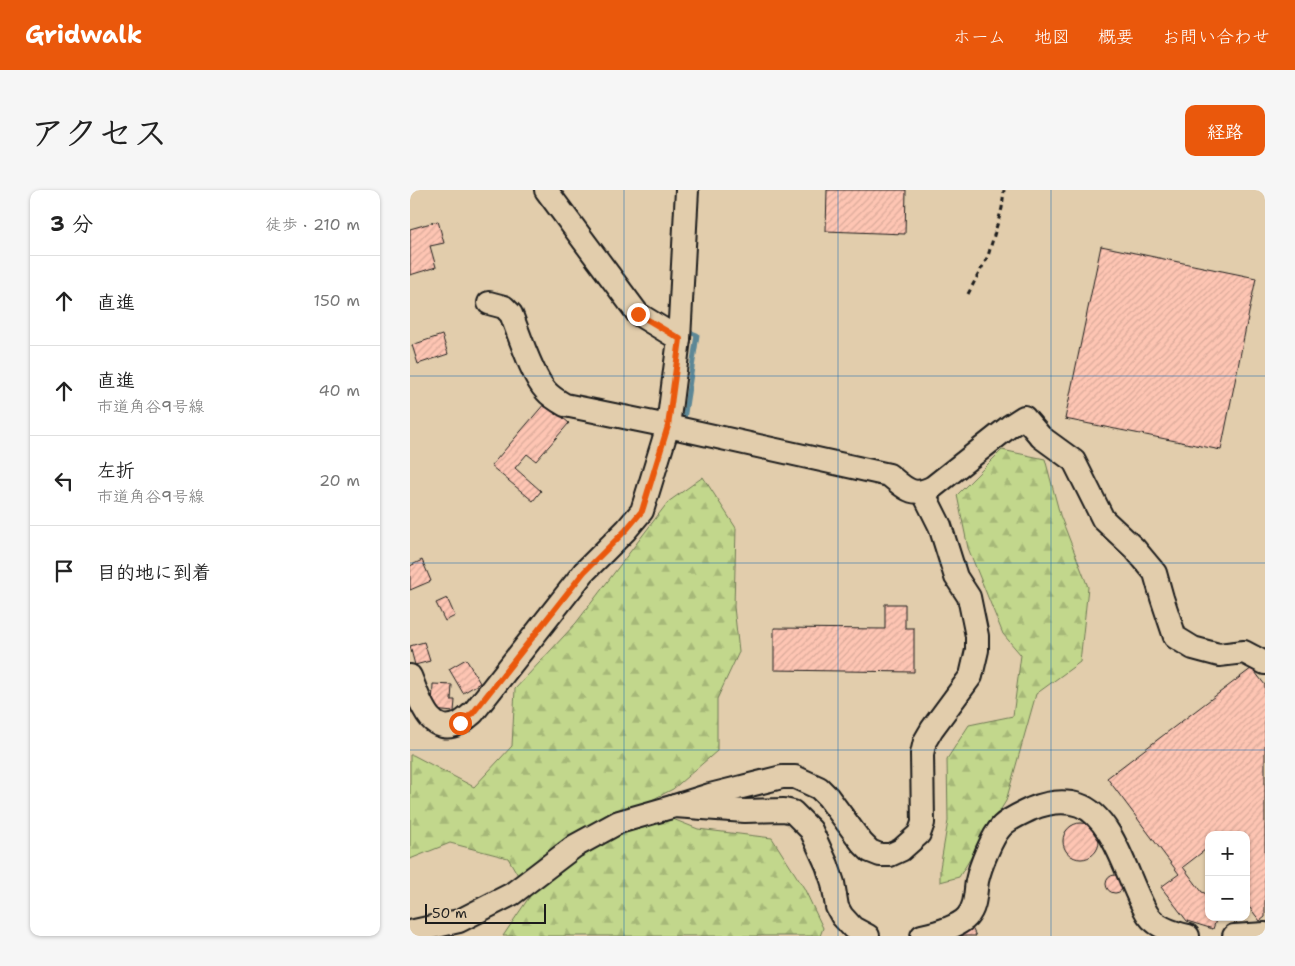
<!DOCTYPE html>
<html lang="ja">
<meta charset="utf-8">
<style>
body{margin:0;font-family:"Shantell Sans","Klee One",sans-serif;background:#f6f6f6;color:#222}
.controls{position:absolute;right:15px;bottom:15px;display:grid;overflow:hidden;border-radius:10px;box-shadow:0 1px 4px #0004}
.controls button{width:45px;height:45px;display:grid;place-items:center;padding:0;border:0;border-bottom:1px solid #e0e0e0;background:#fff;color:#222;font:25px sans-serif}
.scale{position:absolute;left:15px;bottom:12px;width:121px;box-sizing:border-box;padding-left:5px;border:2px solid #1c1c1c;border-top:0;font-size:14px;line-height:18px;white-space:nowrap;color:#1c1c1c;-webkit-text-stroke:4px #e2cdac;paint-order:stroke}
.stop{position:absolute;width:15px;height:15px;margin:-11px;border:4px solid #ea580c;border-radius:50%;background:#fff}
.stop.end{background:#ea580c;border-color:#fff;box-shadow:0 1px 5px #0008}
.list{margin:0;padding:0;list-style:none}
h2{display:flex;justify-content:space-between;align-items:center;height:65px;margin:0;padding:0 20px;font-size:21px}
h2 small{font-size:16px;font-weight:400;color:#767676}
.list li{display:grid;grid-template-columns:32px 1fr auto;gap:15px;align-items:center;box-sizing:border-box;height:90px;padding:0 20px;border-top:1px solid #e0e0e0}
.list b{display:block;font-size:19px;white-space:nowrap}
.list p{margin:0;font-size:16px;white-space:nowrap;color:#767676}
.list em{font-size:16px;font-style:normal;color:#767676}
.icon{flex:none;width:28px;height:28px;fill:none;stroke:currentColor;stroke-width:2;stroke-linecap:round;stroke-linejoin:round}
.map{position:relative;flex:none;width:855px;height:746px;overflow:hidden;border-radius:10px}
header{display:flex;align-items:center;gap:30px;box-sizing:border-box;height:70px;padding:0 25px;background:#ea580c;color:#fff}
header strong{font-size:24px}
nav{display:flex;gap:28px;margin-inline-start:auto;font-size:18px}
.intro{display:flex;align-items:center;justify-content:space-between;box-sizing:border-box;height:120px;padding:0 30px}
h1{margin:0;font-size:35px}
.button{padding:12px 22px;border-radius:10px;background:#ea580c;color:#fff;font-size:18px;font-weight:700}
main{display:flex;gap:30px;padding:0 30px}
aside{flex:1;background:#fff;border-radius:10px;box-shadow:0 1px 4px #0004}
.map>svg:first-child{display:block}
</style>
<header>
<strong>Gridwalk</strong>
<nav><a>ホーム</a><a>地図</a><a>概要</a><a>お問い合わせ</a></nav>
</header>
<div class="intro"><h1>アクセス</h1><a class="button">経路</a></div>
<main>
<aside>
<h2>3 分<small>徒歩 · 210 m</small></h2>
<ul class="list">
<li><svg class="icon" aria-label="ahead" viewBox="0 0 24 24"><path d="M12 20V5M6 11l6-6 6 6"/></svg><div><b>直進</b></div><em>150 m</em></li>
<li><svg class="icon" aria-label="ahead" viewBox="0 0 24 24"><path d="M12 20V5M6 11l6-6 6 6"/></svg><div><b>直進</b><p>市道角谷9号線</p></div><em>40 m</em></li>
<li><svg class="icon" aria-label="left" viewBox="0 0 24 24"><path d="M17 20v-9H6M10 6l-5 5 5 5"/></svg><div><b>左折</b><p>市道角谷9号線</p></div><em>20 m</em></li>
<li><svg class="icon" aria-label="arrive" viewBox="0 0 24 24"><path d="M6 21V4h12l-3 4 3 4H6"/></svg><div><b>目的地に到着</b></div></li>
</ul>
</aside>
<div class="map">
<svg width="855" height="746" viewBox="0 0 855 746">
<defs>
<pattern id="forest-firs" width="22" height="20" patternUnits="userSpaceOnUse" patternTransform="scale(1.25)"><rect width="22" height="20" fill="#c2d78c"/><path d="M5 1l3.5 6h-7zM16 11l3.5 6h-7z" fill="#a6b878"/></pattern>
<pattern id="building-hatch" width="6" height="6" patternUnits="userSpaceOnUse" patternTransform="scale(1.25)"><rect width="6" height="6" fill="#fec5b3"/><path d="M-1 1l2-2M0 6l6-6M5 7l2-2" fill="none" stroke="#d9a999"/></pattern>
</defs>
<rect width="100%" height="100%" fill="#e2cdac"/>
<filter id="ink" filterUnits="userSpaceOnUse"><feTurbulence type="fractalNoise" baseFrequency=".02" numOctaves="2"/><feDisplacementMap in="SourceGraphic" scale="10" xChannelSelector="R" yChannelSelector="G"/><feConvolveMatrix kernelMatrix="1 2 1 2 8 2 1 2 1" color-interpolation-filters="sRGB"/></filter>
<g filter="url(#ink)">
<g fill="url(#forest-firs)" stroke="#6f7a54">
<path d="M592,260L635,269L650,325L678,397L670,472L626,504L596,611L549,687L530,692V678L538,631L537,569L559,535L603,526L611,465L593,444L558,358L547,305Z"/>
<path d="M293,287L326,338L324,417L329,462L307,509V561L263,599L230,616L288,639L362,648L394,698L413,738L410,746H93L120,706L98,668L40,653L0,669V565H3L64,597L102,556L105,499L166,433L258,312Z"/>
</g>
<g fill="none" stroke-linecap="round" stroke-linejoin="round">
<path stroke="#5c8796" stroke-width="5" d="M274,229L287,145L274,140"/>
</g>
<g fill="url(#building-hatch)" stroke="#1c1c1c">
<path d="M417,0H496L495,44L416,41Z"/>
<path d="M28,31L34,53L20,56L26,77L0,85V39Z"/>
<path d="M691,56L846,88L811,260L655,229Z"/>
<path d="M32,145L38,164L8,174L2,155Z"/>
<path d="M135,213L159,233L126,271L117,264L105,278L131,301L123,311L81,276Z"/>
<path d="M12,370L21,391L0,400V376Z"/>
<path d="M37,408L45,426L35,431L26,413Z"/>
<path d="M475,414H495V438H504V482L364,480V438L475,439Z"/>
<path d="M14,452L20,471L5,475L0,456Z"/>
<path d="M56,469L70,493L53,503L39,479Z"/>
<path d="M842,478L855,495V727L850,731L836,713V645H799V664L795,660L773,677L792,702L799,705V727H807L803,739L777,731L751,697L769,684L697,588Z"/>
<path d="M23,494L42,495L41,510H45L44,522L22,520Z"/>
<circle cx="671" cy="651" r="18"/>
<circle cx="705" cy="694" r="9"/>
<path d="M562,738L566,746H544Z"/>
</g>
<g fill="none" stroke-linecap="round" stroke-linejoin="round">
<g stroke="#1c1c1c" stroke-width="26">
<g id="minor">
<path d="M79,113L94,117L101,124C109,144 122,186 136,201C141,207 148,211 155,215L258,236L269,149L228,124L136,0"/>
<path d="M269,149L277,0"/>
<path d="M0,486C9,507 19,549 50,533C55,530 59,526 63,523L174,382L216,340L232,321L258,236L479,285C495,298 502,308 523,297L600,236L614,227L631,247L664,271L693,329L725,359L745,383L752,408L765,447L783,458L809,465L834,462L855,473"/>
<path d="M265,616L300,605L372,587H385L409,598L418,607L452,653L460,661L470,665H480L491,660L509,644L513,633L512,564L515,551L522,539L561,486L567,460V446L559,407L546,387L530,336L513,302"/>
<path d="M0,742L49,731L102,704L165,656L209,632L265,616L335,621L374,620L383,622L401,640L417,675L423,693L427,717L432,726L443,738L458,746"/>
<path d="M512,746C525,743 548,737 557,727C566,717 565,704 567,691C570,677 582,646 592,636C600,628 611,624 621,619C636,613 654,610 669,615C705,627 719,696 738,725C746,737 765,743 778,746"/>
<path d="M824,746L855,744"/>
</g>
</g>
<path stroke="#1c1c1c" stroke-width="3" stroke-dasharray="5 4" stroke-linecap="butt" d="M558,104L578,66L592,18L594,0"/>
<use href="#minor" stroke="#e2cdac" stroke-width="22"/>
</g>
</g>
<g fill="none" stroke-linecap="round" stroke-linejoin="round" filter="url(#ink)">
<path stroke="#ea580c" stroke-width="6" d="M50,533L63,523L174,382L216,340L232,321L258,236L270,149L228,124"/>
</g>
<path fill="none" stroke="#1f6fb2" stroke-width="1" stroke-opacity="0.55" d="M214,0V746M428,0V746M641,0V746M0,186H855M0,373H855M0,560H855"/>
</svg>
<div class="controls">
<button>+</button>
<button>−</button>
</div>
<div class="scale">50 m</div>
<div class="stop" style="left:50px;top:533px"></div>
<div class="stop end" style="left:228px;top:124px"></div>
</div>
</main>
